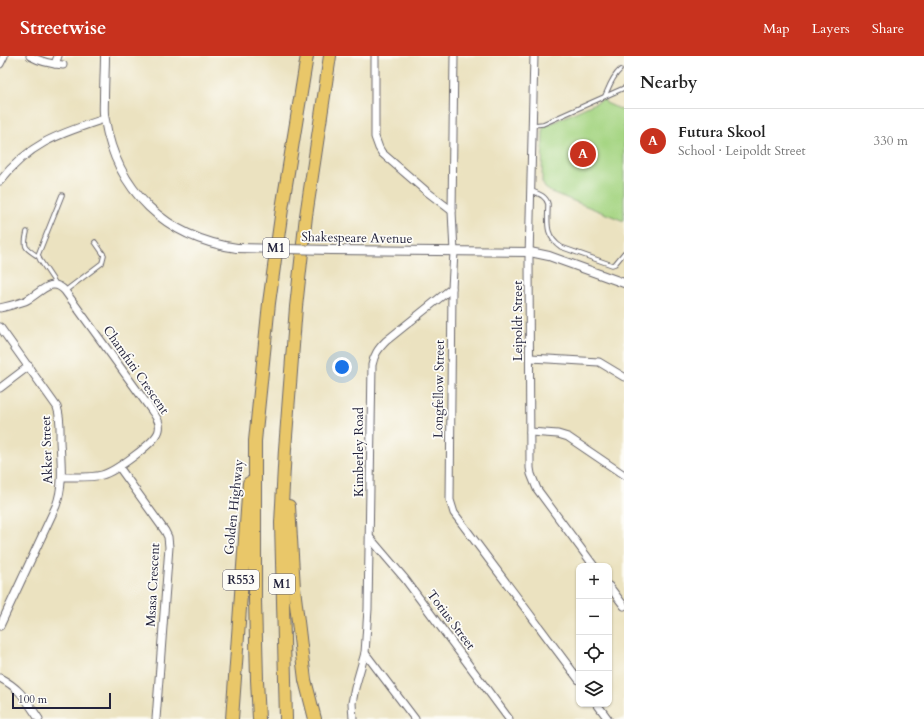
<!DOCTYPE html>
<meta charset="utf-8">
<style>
body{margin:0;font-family:Cardo,serif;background:#f2f2f2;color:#222}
.controls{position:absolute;right:12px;bottom:12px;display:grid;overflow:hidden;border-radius:8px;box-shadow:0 1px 3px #0004}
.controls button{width:36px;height:36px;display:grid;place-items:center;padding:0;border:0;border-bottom:1px solid #e0e0e0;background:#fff;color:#222;font:20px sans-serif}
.scale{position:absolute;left:12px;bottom:10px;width:99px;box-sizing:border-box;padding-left:4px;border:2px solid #22223b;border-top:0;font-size:11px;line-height:14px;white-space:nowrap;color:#22223b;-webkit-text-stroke:3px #fdfcf7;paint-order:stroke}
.you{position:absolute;left:342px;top:311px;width:14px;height:14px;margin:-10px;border:3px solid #fff;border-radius:50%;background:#1a73e8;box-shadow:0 0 0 6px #1a73e833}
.badge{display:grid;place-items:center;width:26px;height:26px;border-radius:50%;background:#c8321e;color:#fff;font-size:13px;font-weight:700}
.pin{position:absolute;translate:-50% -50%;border:2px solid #fff;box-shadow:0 1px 4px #0006}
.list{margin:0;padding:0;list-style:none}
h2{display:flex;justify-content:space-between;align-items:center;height:52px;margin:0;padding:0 16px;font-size:17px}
h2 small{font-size:13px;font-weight:400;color:#767676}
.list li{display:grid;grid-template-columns:26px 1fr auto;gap:12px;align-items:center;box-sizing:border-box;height:64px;padding:0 16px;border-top:1px solid #e0e0e0}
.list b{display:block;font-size:15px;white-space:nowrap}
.list p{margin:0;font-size:13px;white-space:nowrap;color:#767676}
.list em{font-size:13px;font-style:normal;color:#767676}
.icon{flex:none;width:22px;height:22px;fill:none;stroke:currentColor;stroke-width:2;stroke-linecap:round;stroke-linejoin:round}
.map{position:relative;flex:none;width:624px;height:663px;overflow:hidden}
header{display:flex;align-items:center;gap:24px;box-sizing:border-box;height:56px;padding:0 20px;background:#c8321e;color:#fff}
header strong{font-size:19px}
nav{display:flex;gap:22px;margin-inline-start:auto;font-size:14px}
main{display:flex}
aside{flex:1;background:#fff}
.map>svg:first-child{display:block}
</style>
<header>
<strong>Streetwise</strong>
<nav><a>Map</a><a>Layers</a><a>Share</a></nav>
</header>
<main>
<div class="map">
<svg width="624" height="663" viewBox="0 0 624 663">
<rect width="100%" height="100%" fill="#fdfcf7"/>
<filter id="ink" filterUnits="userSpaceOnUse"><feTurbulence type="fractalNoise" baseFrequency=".025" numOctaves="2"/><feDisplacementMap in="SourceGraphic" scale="8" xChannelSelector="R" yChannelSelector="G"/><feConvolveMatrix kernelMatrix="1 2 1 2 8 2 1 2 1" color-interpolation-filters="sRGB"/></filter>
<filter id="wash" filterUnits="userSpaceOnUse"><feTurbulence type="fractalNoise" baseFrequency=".012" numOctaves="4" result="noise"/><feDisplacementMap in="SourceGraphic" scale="16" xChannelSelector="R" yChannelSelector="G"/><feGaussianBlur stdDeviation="0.9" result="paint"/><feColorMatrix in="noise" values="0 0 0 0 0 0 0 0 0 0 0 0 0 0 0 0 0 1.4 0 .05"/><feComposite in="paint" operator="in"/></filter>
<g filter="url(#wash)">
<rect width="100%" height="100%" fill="#ebe2c0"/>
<path fill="#a6d583" stroke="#647c5f" d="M604,43L606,47L624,55V165L551,136L545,132L542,126L543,71Z"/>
</g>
<g filter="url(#ink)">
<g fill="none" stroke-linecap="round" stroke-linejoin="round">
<g stroke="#68656a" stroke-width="5.5">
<g id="service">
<path d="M605,40C609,31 612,21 620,14"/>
<path d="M533,69L543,68L624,32"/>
<path d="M532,135C539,138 546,140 548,148C548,166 544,179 561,191L612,209L615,208L624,197"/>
<path d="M27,176C23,192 25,192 39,201"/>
<path d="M56,228L40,204L38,199L62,139"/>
<path d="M65,235L102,207L104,199L95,186"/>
</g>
</g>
<g stroke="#68656a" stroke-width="9">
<g id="minor">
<path d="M30,0C41,6 50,8 63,9"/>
<path d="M375,0V81L379,92L382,97L426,135L452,155"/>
<path d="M454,0L452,155L454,196L452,232L450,444L454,457L460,465L579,624"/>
<path d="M534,0L529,202L530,412L531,418L537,433L594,510"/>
<path d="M0,8L4,0"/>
<path d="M55,8L58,0"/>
<path d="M0,125C31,86 59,78 104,63"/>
<path d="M0,252C8,250 17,248 25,245C39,239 51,219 65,235L152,355C156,361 161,367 159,374C157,386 114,416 102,419C90,422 75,421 62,421"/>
<path d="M0,271L57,351C61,362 60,374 60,385C61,407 64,429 56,450L0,570"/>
<path d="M531,302L599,306L624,321"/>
<path d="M0,332L29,310"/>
<path d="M530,376L558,378L568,381L624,419"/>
<path d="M119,411L165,475L168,481L169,491L156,663"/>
<path d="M370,482L405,523L509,663"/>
<path d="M609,530L624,550"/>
<path d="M365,597L415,663"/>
<path d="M0,622C21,633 26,644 39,663"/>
<path d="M597,648L608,663"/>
<path d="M353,663L352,647L355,632L365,597L368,553L372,309C374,299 378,293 386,285L452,232"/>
</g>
</g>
<g stroke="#68656a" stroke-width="10">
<g id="tertiary">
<path d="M105,0C105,14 104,28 104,43C104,50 103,57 105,64C117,135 166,182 237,192"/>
<path d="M332,194L530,196L549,200L624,227"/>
</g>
</g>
<g stroke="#68656a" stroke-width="14">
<g id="motorway">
<path d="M289,450L294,532L305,624L315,663"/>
<path d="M232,663L249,427"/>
<path d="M259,663L257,624L255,544V385L269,247L282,153L307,0"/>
<path d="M286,663L281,467L285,393L296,251L306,160L330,0"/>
</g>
</g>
<use href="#service" stroke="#fff" stroke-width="3.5"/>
<use href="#minor" stroke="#fff" stroke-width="7"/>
<use href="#tertiary" stroke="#fff" stroke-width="8"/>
<use href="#motorway" stroke="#e9c769" stroke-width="12"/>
<g stroke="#68656a" stroke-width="10" stroke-linecap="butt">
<path id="tertiary-bridge" d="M237,192L332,194"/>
</g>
<use href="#tertiary-bridge" stroke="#fff" stroke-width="8"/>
</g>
</g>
<g text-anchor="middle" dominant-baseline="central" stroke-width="3.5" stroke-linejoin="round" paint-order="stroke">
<g fill="#fdfcf7" stroke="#646373" stroke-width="1">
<rect x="263" y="182" width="26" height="20" rx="3"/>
<rect x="223" y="514" width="36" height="20" rx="3"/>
<rect x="269" y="518" width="26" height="20" rx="3"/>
</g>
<g font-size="12" font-weight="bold" fill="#22223b">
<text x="276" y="192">M1</text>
<text x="241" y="524">R553</text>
<text x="282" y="528">M1</text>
</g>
<g font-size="13" fill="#22223b" stroke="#fdfcf7">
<text transform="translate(357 182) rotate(1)">Shakespeare Avenue</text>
<text transform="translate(518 265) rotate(-90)">Leipoldt Street</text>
<text transform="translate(136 314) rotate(55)">Chamfuti Crescent</text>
<text transform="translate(439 333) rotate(-89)">Longfellow Street</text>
<text transform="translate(47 394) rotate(-92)">Akker Street</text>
<text transform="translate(359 396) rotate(-90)">Kimberley Road</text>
<text transform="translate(234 451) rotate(-84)">Golden Highway</text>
<text transform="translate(153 529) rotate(-87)">Msasa Crescent</text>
<text transform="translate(451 564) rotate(53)">Totius Street</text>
</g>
</g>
</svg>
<div class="controls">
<button>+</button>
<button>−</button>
<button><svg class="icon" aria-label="locate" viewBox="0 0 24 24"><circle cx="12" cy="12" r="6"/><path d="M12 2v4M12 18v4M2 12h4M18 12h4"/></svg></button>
<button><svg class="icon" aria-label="layers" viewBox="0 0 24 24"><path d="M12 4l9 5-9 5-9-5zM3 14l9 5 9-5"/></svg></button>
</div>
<div class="scale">100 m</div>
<div class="you"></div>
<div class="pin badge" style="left:583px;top:98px">A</div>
</div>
<aside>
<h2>Nearby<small></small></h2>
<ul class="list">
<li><span class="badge">A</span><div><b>Futura Skool</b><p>School · Leipoldt Street</p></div><em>330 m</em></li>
</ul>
</aside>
</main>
